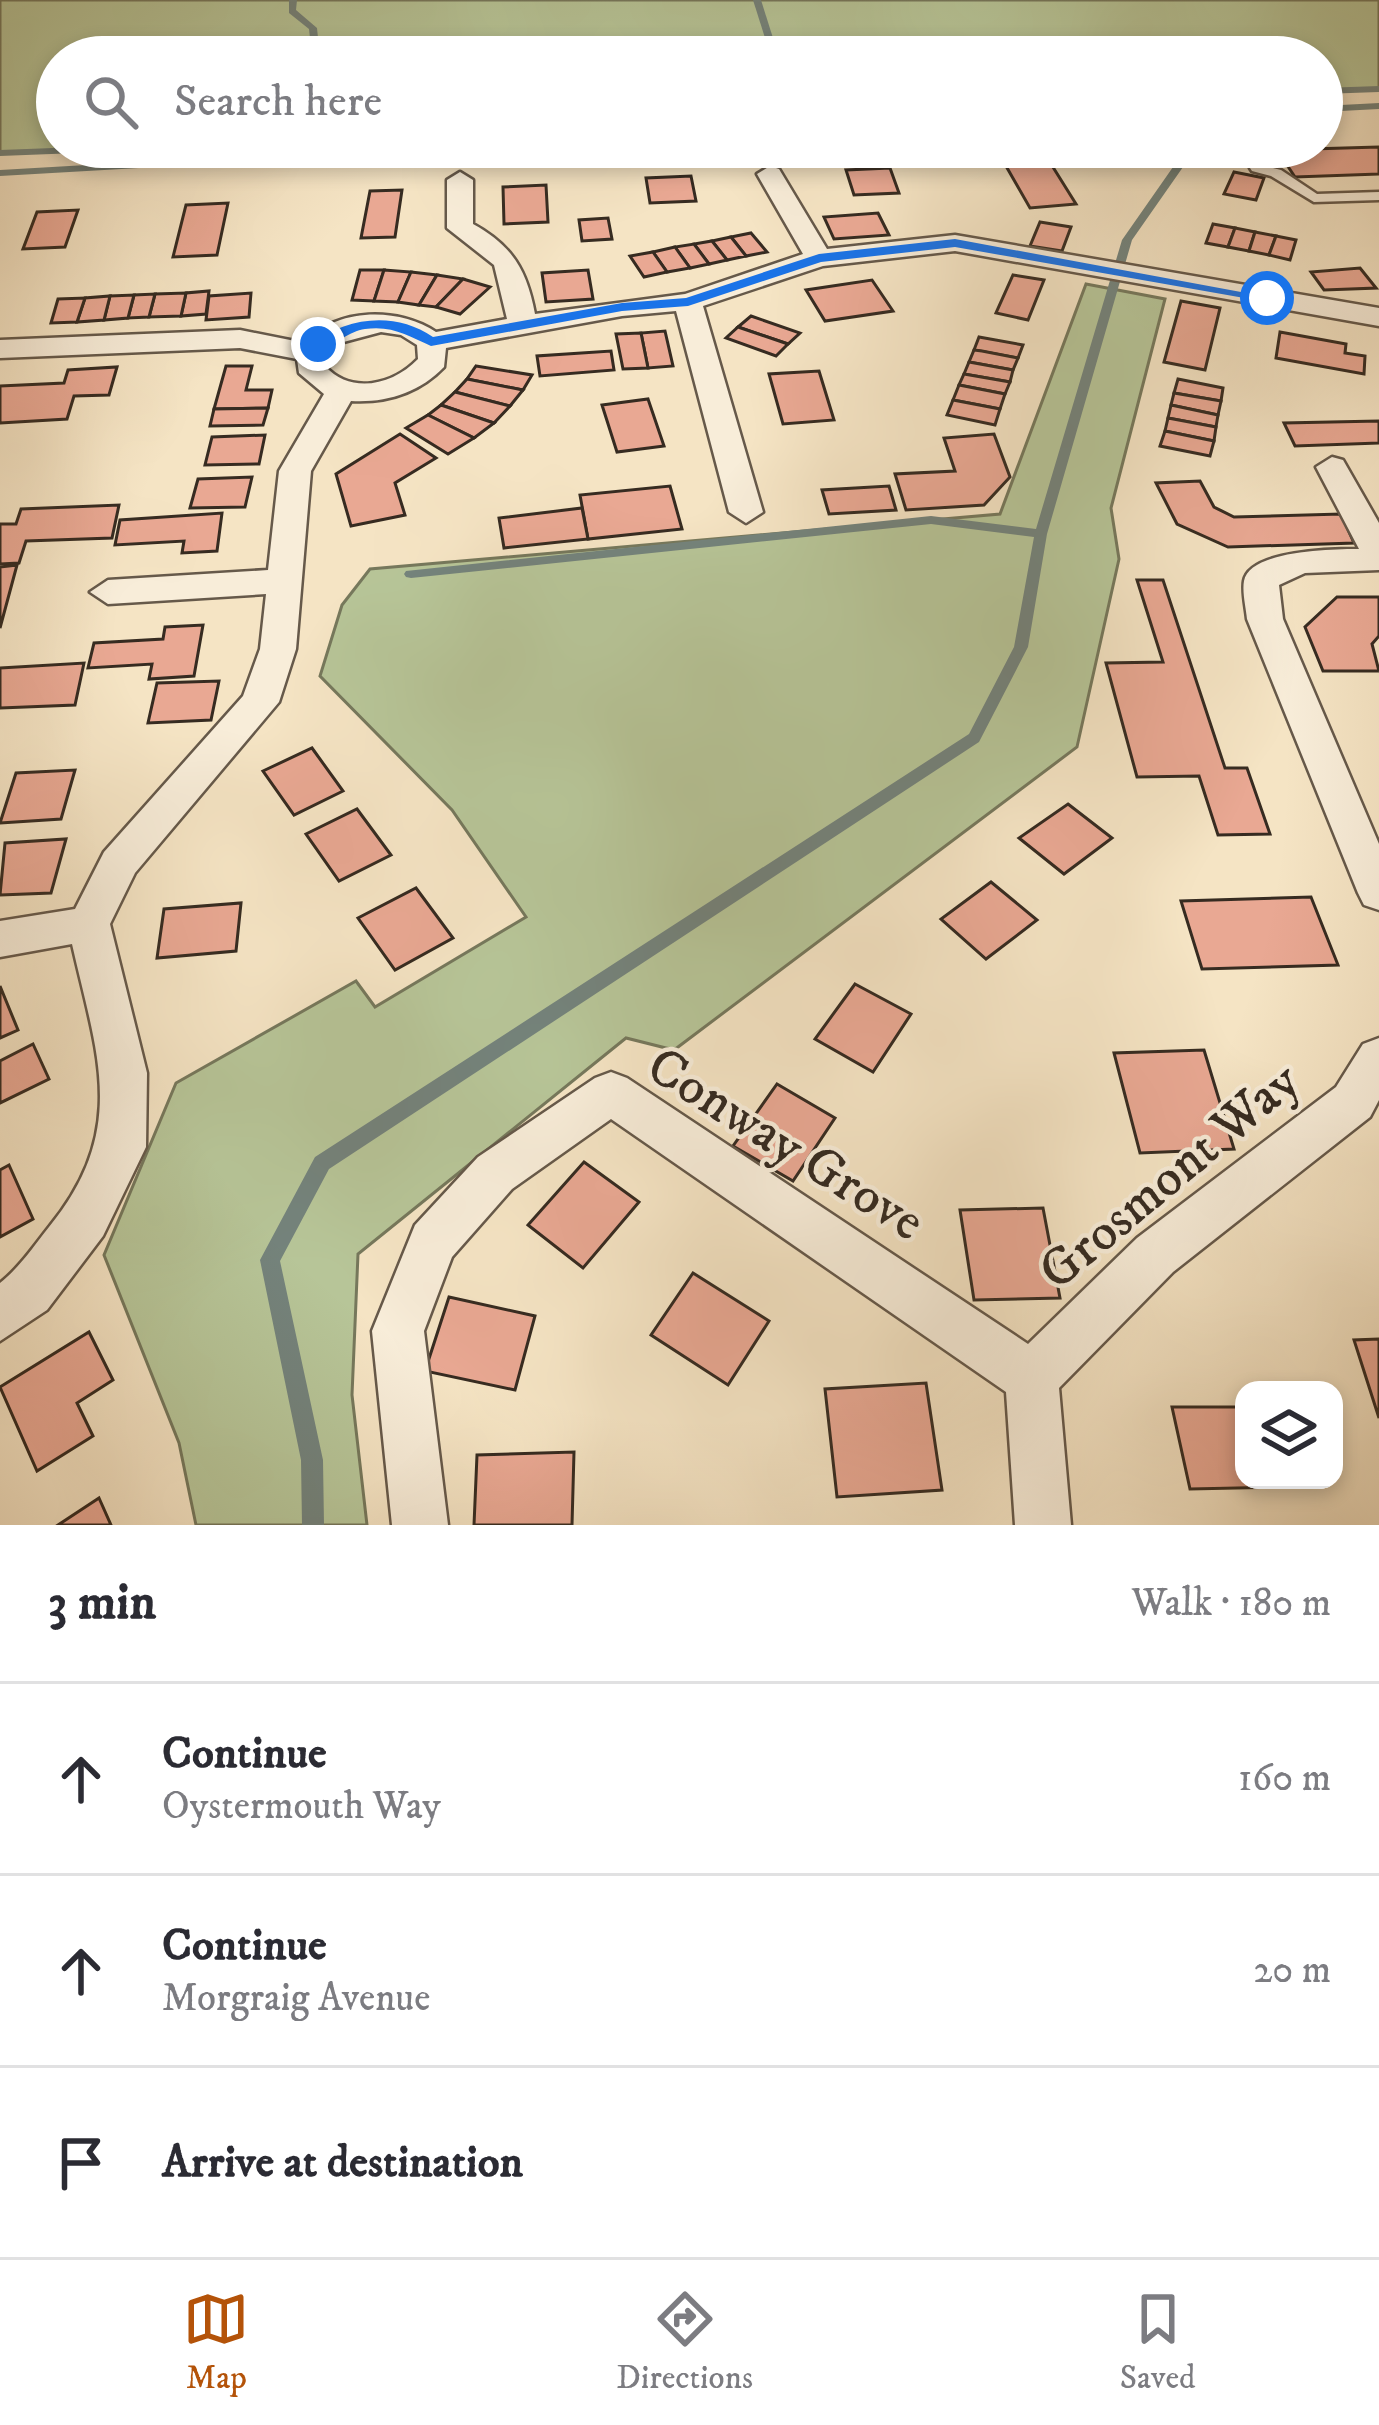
<!DOCTYPE html>
<meta charset="utf-8">
<style>
body{margin:0;font-family:"IM FELL DW Pica",serif;background:#f2f2f3;color:#2b2b33}
.controls{position:absolute;right:36px;bottom:36px;display:grid;overflow:hidden;border-radius:24px;box-shadow:0 6px 18px #0003}
.controls button{width:108px;height:108px;display:grid;place-items:center;padding:0;border:0;border-bottom:3px solid #e1e1e2;background:#fff;color:#2b2b33;font:60px sans-serif}
.stop{position:absolute;width:36px;height:36px;margin:-27px;border:9px solid #1a73e8;border-radius:50%;background:#fff}
.stop.end{background:#1a73e8;border-color:#fff;box-shadow:0 3px 12px #0008}
.list{margin:0;padding:0;list-style:none}
h2{display:flex;justify-content:space-between;align-items:center;height:156px;margin:0;padding:0 48px;font-size:51px}
h2 small{font-size:39px;font-weight:400;color:#7c7c81}
.list li{display:grid;grid-template-columns:78px 1fr auto;gap:36px;align-items:center;box-sizing:border-box;height:192px;padding:0 48px;border-top:3px solid #e1e1e2}
.list b{display:block;font-size:45px;white-space:nowrap}
.list p{margin:0;font-size:39px;white-space:nowrap;color:#7c7c81}
.list em{font-size:39px;font-style:normal;color:#7c7c81}
.icon{flex:none;width:66px;height:66px;fill:none;stroke:currentColor;stroke-width:2;stroke-linecap:round;stroke-linejoin:round}
.map{position:relative;flex:none;width:1379px;height:1525px;overflow:hidden}
.search{position:absolute;background:#fff;box-shadow:0 6px 18px #0003;left:36px;right:36px;top:36px;height:132px;display:flex;align-items:center;gap:30px;box-sizing:border-box;padding:0 42px;border-radius:66px;color:#7c7c81;font-size:45px}
.sheet{height:732px;background:#fff}
nav{display:flex;justify-content:space-around;align-items:center;box-sizing:border-box;height:168px;border-top:3px solid #e1e1e2;background:#fff;font-size:33px;color:#7c7c81}
nav a{display:grid;justify-items:center;gap:6px}
nav .on{color:#b45309}
.map>svg:first-child{display:block}
</style>
<div class="map">
<svg width="1379" height="1525" viewBox="0 0 1379 1525">
<rect width="100%" height="100%" fill="#f5e4c4"/>
<filter id="stains"><feTurbulence type="fractalNoise" baseFrequency=".00167" numOctaves="4"/><feColorMatrix values="0 0 0 0 .2 0 0 0 0 .09 0 0 0 0 .02 0 0 0 .5 -.17"/></filter>
<radialGradient id="worn" r=".72"><stop offset=".6" stop-color="#630" stop-opacity="0"/><stop offset="1" stop-color="#630" stop-opacity=".3"/></radialGradient>
<g fill="#b7c598" stroke="#76785c" stroke-width="3">
<path d="M0,0H1379V89L1322,91V57H57V147H154L0,153Z"/>
<path d="M1086,284L1165,299L1111,508L1119,559L1077,747L674,1050L626,1038L358,1254L352,1395L367,1525H196L179,1443L104,1255L176,1083L356,981L375,1007L526,917L452,810L320,676L342,605L370,569L1000,514Z"/>
</g>
<g fill="none" stroke-linecap="round" stroke-linejoin="round">
<g fill="#74837c" fill-rule="evenodd">
<path d="M289,0H297L296,10L317,28L320,57H312L309,29L289,13Z"/>
<path d="M753,0H761L779,57H771Z"/>
<path d="M1379,86V92L1322,94V88Z"/>
<path d="M1379,103V109L1322,112V106Z"/>
<path d="M80,147H159L154,150L0,156V150Z"/>
<path d="M402,147H457L452,150L0,176V170Z"/>
<path d="M1187,147H1197L1132,240L1047,534L1028,647L979,742L329,1169L280,1261L323,1460L324,1525H302L301,1460L260,1260L315,1157L969,734L1014,647L1034,537L931,524L411,578L406,577L404,574L406,571L931,516L1036,529L1122,240Z"/>
</g>
</g>
<g fill="#e9a893" stroke="#362b21" stroke-width="3">
<path d="M1379,147V174L1295,177L1277,150Z"/>
<path d="M1046,156L1076,204L1030,208L1002,159Z"/>
<path d="M890,168L899,193L854,195L846,170Z"/>
<path d="M1234,172L1264,178L1256,200L1224,194Z"/>
<path d="M691,176L696,201L650,203L646,178Z"/>
<path d="M546,185L548,222L504,224L503,187Z"/>
<path d="M402,190L395,237L361,238L370,191Z"/>
<path d="M228,203L217,255L173,257L186,205Z"/>
<path d="M78,210L65,247L23,249L37,212Z"/>
<path d="M878,213L889,235L834,239L824,217Z"/>
<path d="M608,218L612,239L582,241L579,220Z"/>
<path d="M1040,222L1071,227L1062,251L1030,246Z"/>
<path d="M1213,224L1235,228L1228,247L1206,243Z"/>
<path d="M1235,228L1255,232L1249,251L1228,247Z"/>
<path d="M1255,232L1276,236L1269,255L1249,251Z"/>
<path d="M751,233L767,252L746,256L731,237Z"/>
<path d="M1276,236L1296,240L1290,260L1269,255Z"/>
<path d="M731,237L746,256L727,260L712,241Z"/>
<path d="M712,241L727,260L709,264L694,244Z"/>
<path d="M694,244L709,264L690,268L675,247Z"/>
<path d="M675,247L690,268L667,272L653,252Z"/>
<path d="M653,252L667,272L644,277L630,256Z"/>
<path d="M1360,268L1376,288L1324,290L1311,272Z"/>
<path d="M360,270H384L374,301L352,300Z"/>
<path d="M384,270L411,272L398,302L374,301Z"/>
<path d="M588,270L593,299L546,302L542,273Z"/>
<path d="M411,272L437,275L419,305L398,302Z"/>
<path d="M437,275L463,279L436,307L419,305Z"/>
<path d="M1013,275L1044,280L1028,320L996,313Z"/>
<path d="M463,279L490,287L460,314L436,307Z"/>
<path d="M872,280L893,311L825,321L806,290Z"/>
<path d="M209,291L206,314L181,316L186,293Z"/>
<path d="M186,293L181,316L149,317L155,294Z"/>
<path d="M251,293L249,317L206,320L209,296Z"/>
<path d="M155,294L149,317L128,318L134,295Z"/>
<path d="M134,295L128,318L104,320L110,296Z"/>
<path d="M110,296L104,320L77,322L85,298Z"/>
<path d="M85,298L77,322L51,323L58,299Z"/>
<path d="M1181,301L1220,308L1205,370L1164,362Z"/>
<path d="M751,316L800,333L788,344L738,327Z"/>
<path d="M738,327L788,344L776,356L726,338Z"/>
<path d="M665,331L673,366L648,368L641,333Z"/>
<path d="M1280,332L1346,344L1345,353L1365,356L1364,374L1276,358Z"/>
<path d="M641,333L648,368L623,369L616,334Z"/>
<path d="M979,337L1023,345L1018,358L974,350Z"/>
<path d="M974,350L982,351L1018,358L1013,370L969,362Z"/>
<path d="M611,351L614,370L540,376L537,356Z"/>
<path d="M969,362L1013,370L1010,382L964,374Z"/>
<path d="M226,366H252L246,390H272L268,408L214,409Z"/>
<path d="M476,366L532,375L523,390L467,379Z"/>
<path d="M117,367L109,395L74,396L67,419L0,423V386L64,383L68,370Z"/>
<path d="M819,371L834,420L783,424L769,374Z"/>
<path d="M964,374L1010,382L1005,394L959,385Z"/>
<path d="M467,379L523,390L510,406L455,392Z"/>
<path d="M1178,379L1223,388L1221,401L1174,393Z"/>
<path d="M959,385L1005,394L1000,409L953,400Z"/>
<path d="M455,392L510,406L494,423L441,405Z"/>
<path d="M1174,393L1221,401L1218,415L1171,405Z"/>
<path d="M648,399L664,446L617,452L602,405Z"/>
<path d="M953,400L1000,409L995,425L947,415Z"/>
<path d="M441,405L494,423L474,438L428,415Z"/>
<path d="M1171,405L1218,415L1216,427L1168,418Z"/>
<path d="M268,408L263,425L210,426L214,409Z"/>
<path d="M428,415L474,438L448,454L406,428Z"/>
<path d="M1168,418L1216,427L1214,441L1165,431Z"/>
<path d="M1379,421V443L1295,446L1284,423Z"/>
<path d="M1165,431L1214,441L1210,456L1160,446Z"/>
<path d="M400,434L436,458L395,483L405,515L351,526L336,474Z"/>
<path d="M994,434L1010,477L984,505L906,510L895,474L955,471L944,438Z"/>
<path d="M265,435L259,464L205,465L212,437Z"/>
<path d="M252,477L245,507L190,508L198,479Z"/>
<path d="M1200,481L1214,507L1234,517L1341,514L1354,543L1228,547L1177,524L1156,483Z"/>
<path d="M670,486L682,529L588,539L580,495Z"/>
<path d="M889,486L896,510L829,514L822,490Z"/>
<path d="M119,505L112,538L26,541L19,563L0,564V524H16L21,509Z"/>
<path d="M582,508L588,539L504,548L499,518Z"/>
<path d="M222,513L217,551L182,553L184,541L115,545L120,520Z"/>
<path d="M17,565L0,628V567Z"/>
<path d="M1137,580H1163L1225,768H1247L1270,834L1218,835L1199,776L1137,777L1106,663L1163,662Z"/>
<path d="M1337,597H1379V636L1372,644L1379,671H1323L1305,627Z"/>
<path d="M203,625L194,676L149,679L152,664L88,668L94,643L163,639L165,627Z"/>
<path d="M84,663L75,705L0,708V668Z"/>
<path d="M219,681L211,720L148,723L157,683Z"/>
<path d="M312,748L343,791L294,815L263,771Z"/>
<path d="M75,770L61,819L0,823L16,773Z"/>
<path d="M1068,804L1112,838L1064,874L1019,838Z"/>
<path d="M357,809L391,855L339,881L306,834Z"/>
<path d="M66,839L51,893L0,895L5,843Z"/>
<path d="M991,882L1037,920L986,959L941,919Z"/>
<path d="M416,888L453,938L395,970L358,918Z"/>
<path d="M1311,897L1338,965L1202,969L1181,901Z"/>
<path d="M241,903L236,951L157,958L164,909Z"/>
<path d="M855,984L911,1014L873,1072L815,1039Z"/>
<path d="M0,986L18,1030L0,1038Z"/>
<path d="M33,1044L49,1079L0,1103V1061Z"/>
<path d="M1204,1050L1234,1149L1140,1153L1114,1053Z"/>
<path d="M777,1084L835,1118L793,1181L733,1146Z"/>
<path d="M584,1162L639,1202L583,1268L528,1225Z"/>
<path d="M9,1165L33,1219L0,1237V1170Z"/>
<path d="M1043,1208L1060,1298L974,1300L960,1210Z"/>
<path d="M693,1273L769,1321L728,1385L651,1335Z"/>
<path d="M449,1297L535,1316L515,1390L425,1371Z"/>
<path d="M89,1332L113,1380L77,1403L93,1436L37,1471L0,1387Z"/>
<path d="M1379,1339V1418L1354,1340Z"/>
<path d="M926,1383L942,1490L837,1497L825,1389Z"/>
<path d="M1172,1407H1244V1480H1283L1285,1487L1190,1489Z"/>
<path d="M574,1452L572,1525H474L477,1455Z"/>
<path d="M99,1498L111,1525H58Z"/>
</g>
<g fill="none" stroke-linecap="round" stroke-linejoin="round">
<g stroke="#66594a" stroke-width="5">
<path id="lane" d="M1257,164L1281,170L1317,194L1379,192V200L1314,202L1271,176L1252,171L1250,168Z"/>
</g>
<g stroke="#66594a" stroke-width="5">
<g id="street">
<path d="M770,166L779,169L827,249L955,235L1379,308V326L955,251L823,266L703,306L763,512L746,523L729,512L676,311L622,316L446,348L444,367C419,393 386,403 351,401L311,471L296,649L279,702L135,873L110,924L147,1073L146,1147L103,1236L47,1310L0,1341V1283C19,1268 34,1246 49,1227C129,1129 97,1055 72,944L0,957V921L75,909L104,852L243,696L260,649L266,594L108,604L90,592L108,580L268,570L279,471L324,394L299,373L297,359L240,348L0,358V340L240,330L305,343C336,307 399,307 436,332L507,319L494,265L447,228V180L460,172L473,180V224C513,246 527,271 535,314L685,294L803,254L757,174ZM381,332L401,335L417,345L418,359C393,385 351,395 325,366L336,344Z"/>
<path d="M1332,457L1343,460L1379,523V570L1305,573L1279,585L1283,619L1379,844V910L1364,905L1358,893L1247,619C1246,608 1242,592 1244,581C1249,550 1335,549 1359,549L1316,467Z"/>
<path d="M1379,1038V1100L1370,1117L1173,1272L1059,1388L1071,1525H1015L1006,1392L611,1119L512,1189L452,1257L424,1331L448,1525H392L372,1331L415,1225L478,1157L595,1078L611,1072L627,1078L1028,1344L1137,1238L1336,1087L1363,1044Z"/>
</g>
</g>
<use href="#lane" fill="#f8edd9" fill-rule="evenodd"/>
<use href="#street" fill="#f8edd9" fill-rule="evenodd"/>
</g>
<path fill="#1a73e8" d="M955,239L1274,298L1267,302L955,247L821,262L688,306L622,311L431,346C409,336 392,325 365,329C346,331 329,353 311,344C347,317 395,311 433,337L622,303L686,298L819,254Z"/>
<g text-anchor="middle" dominant-baseline="central" stroke-width="9" stroke-linejoin="round" paint-order="stroke">
<g font-size="54" fill="#362b21" stroke="#f8edd9">
<text transform="translate(785 1145) rotate(32)">Conway Grove</text>
<text transform="translate(1170 1177) rotate(-40)">Grosmont Way</text>
</g>
</g>
<rect width="100%" height="100%" filter="url(#stains)"/>
<rect width="100%" height="100%" fill="url(#worn)"/>
</svg>
<div class="controls">
<button><svg class="icon" aria-label="layers" viewBox="0 0 24 24"><path d="M12 4l9 5-9 5-9-5zM3 14l9 5 9-5"/></svg></button>
</div>
<div class="stop" style="left:1267px;top:298px"></div>
<div class="stop end" style="left:318px;top:344px"></div>
<div class="search"><svg class="icon" aria-label="search" viewBox="0 0 24 24"><circle cx="10" cy="10" r="6"/><path d="M15 15l6 6"/></svg>Search here</div>
</div>
<section class="sheet">
<h2>3 min<small>Walk · 180 m</small></h2>
<ul class="list">
<li><svg class="icon" aria-label="ahead" viewBox="0 0 24 24"><path d="M12 20V5M6 11l6-6 6 6"/></svg><div><b>Continue</b><p>Oystermouth Way</p></div><em>160 m</em></li>
<li><svg class="icon" aria-label="ahead" viewBox="0 0 24 24"><path d="M12 20V5M6 11l6-6 6 6"/></svg><div><b>Continue</b><p>Morgraig Avenue</p></div><em>20 m</em></li>
<li><svg class="icon" aria-label="arrive" viewBox="0 0 24 24"><path d="M6 21V4h12l-3 4 3 4H6"/></svg><div><b>Arrive at destination</b></div></li>
</ul>
</section>
<nav>
<a class="on"><svg class="icon" aria-label="map" viewBox="0 0 24 24"><path d="M3 6l6-2 6 2 6-2v14l-6 2-6-2-6 2zM9 4v14M15 6v14"/></svg>Map</a>
<a><svg class="icon" aria-label="directions" viewBox="0 0 24 24"><path d="M12 3l9 9-9 9-9-9zM9 14v-3h6M13 9l2 2-2 2"/></svg>Directions</a>
<a><svg class="icon" aria-label="saved" viewBox="0 0 24 24"><path d="M7 4h10v16l-5-4-5 4z"/></svg>Saved</a>
</nav>
